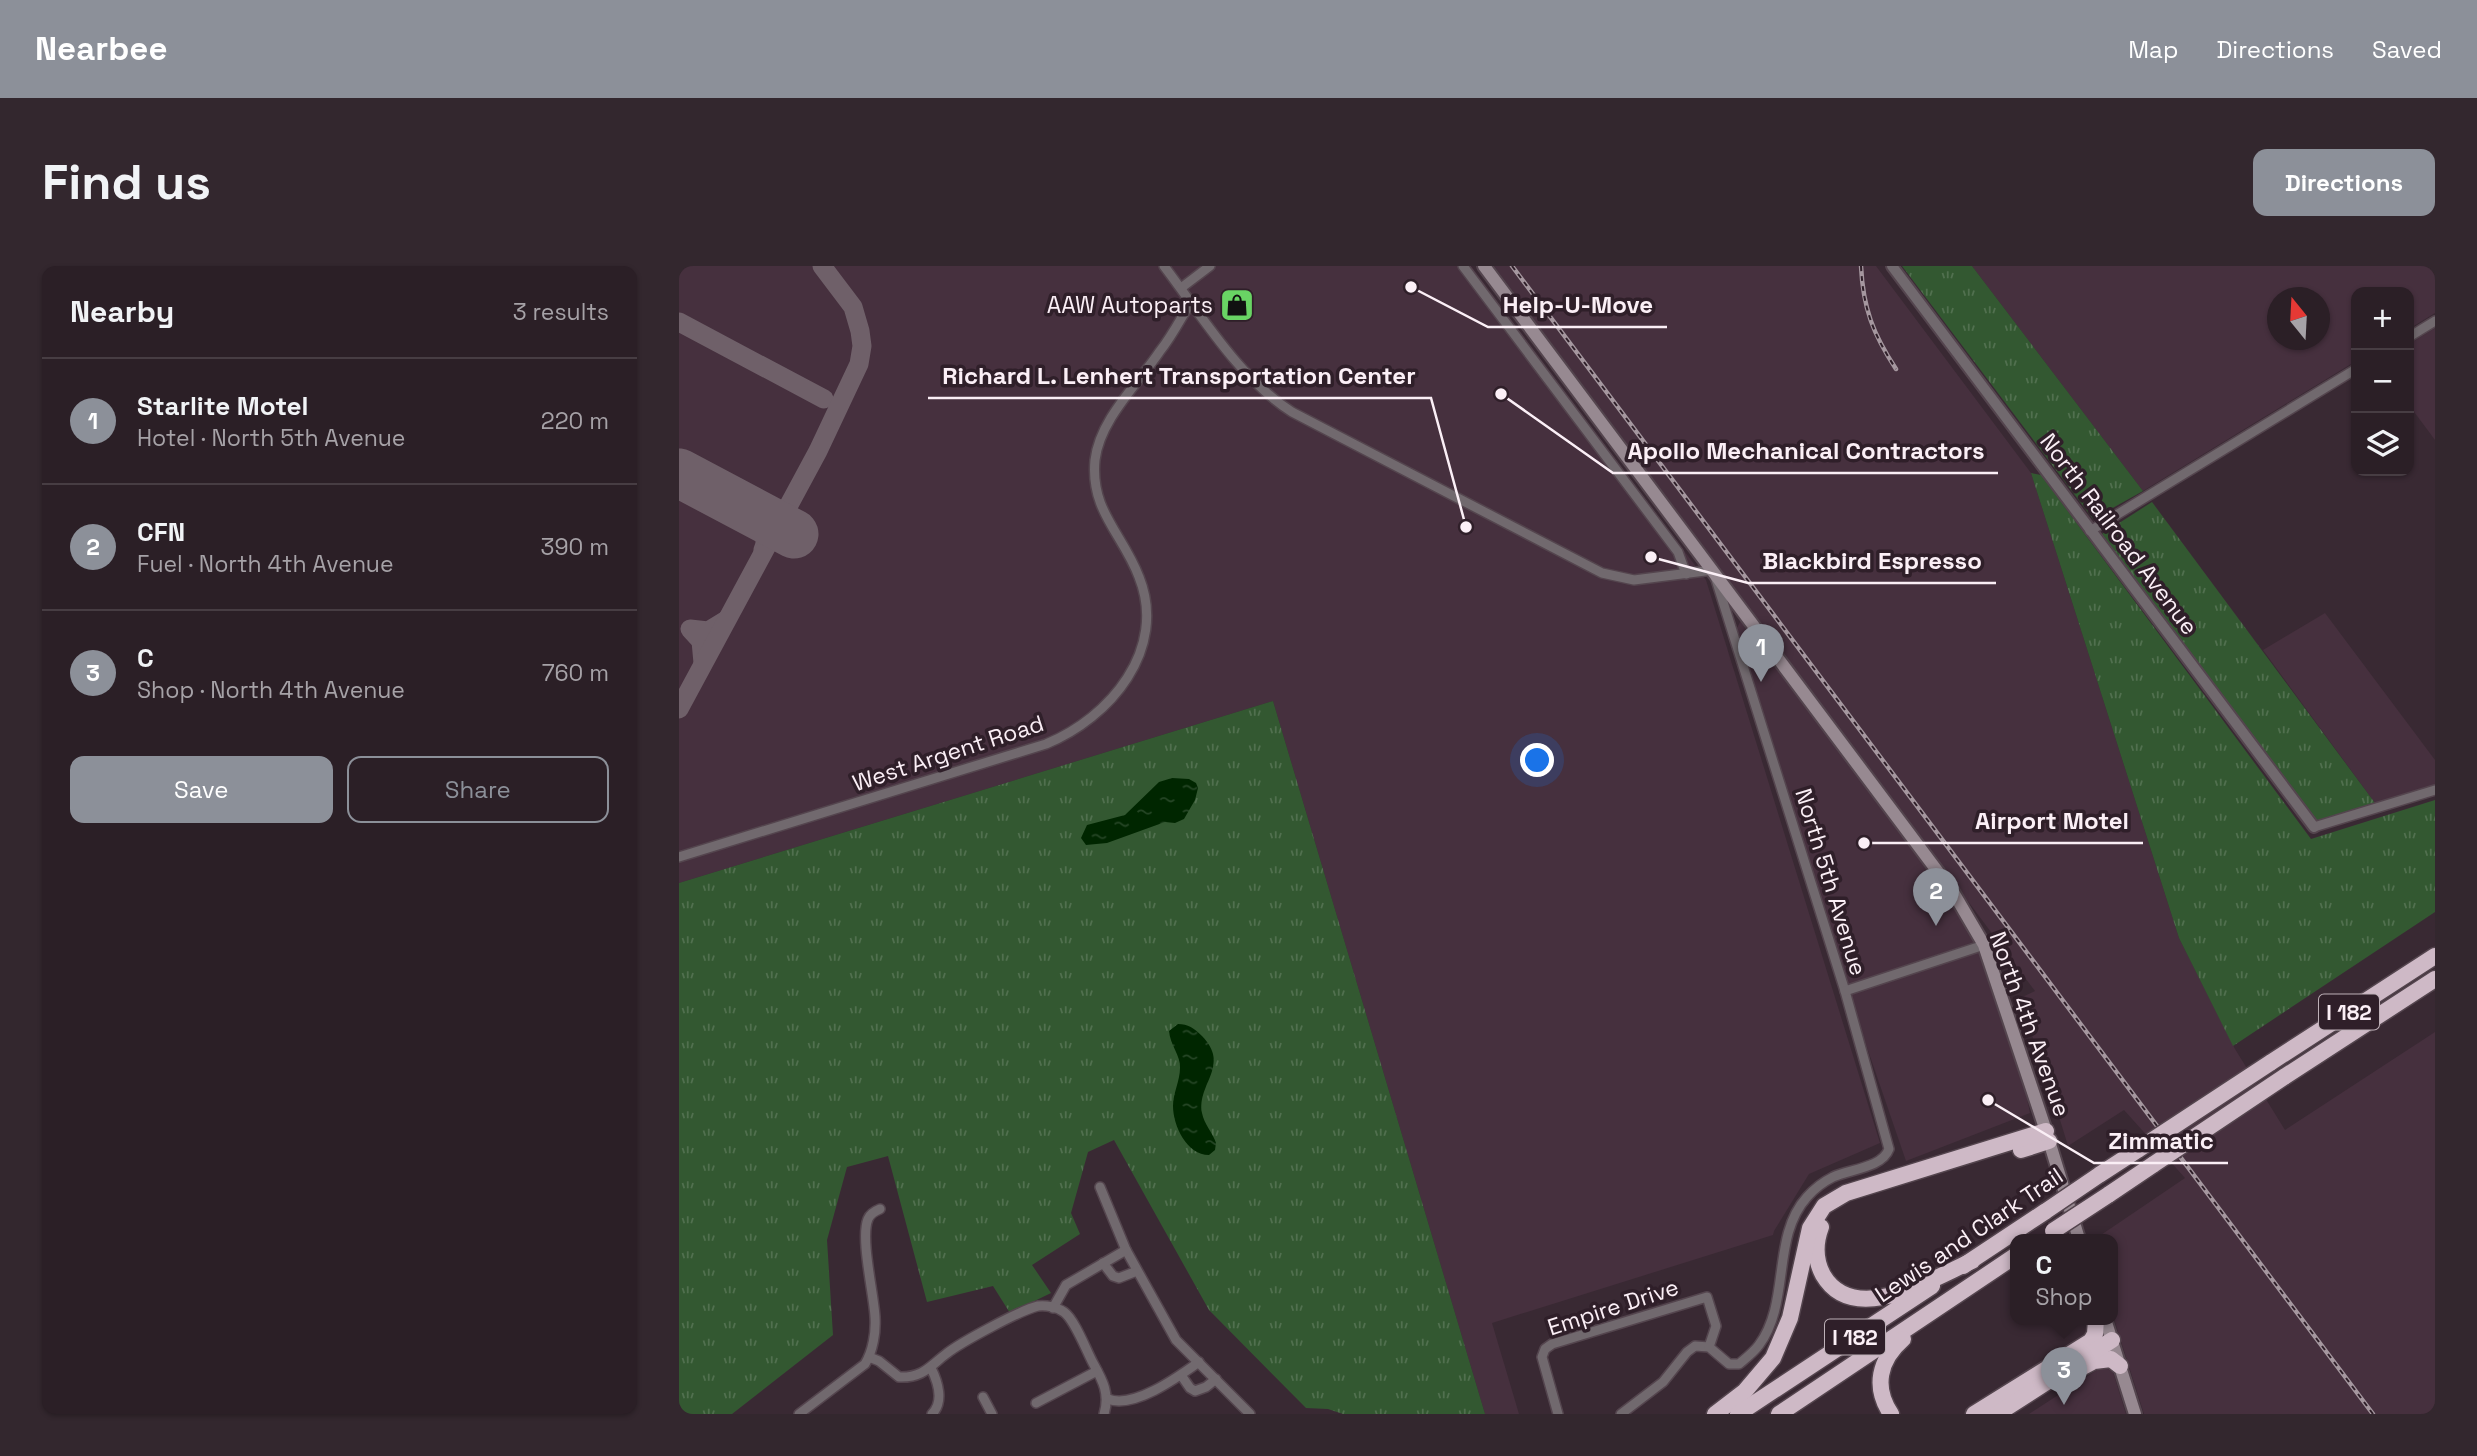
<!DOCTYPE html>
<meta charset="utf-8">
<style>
body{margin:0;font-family:"Space Grotesk",sans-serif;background:#33272e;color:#f1f3f6}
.controls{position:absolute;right:21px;top:21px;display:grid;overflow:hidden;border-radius:14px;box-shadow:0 2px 5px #0004}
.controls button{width:63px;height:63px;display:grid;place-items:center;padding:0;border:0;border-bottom:2px solid #473d43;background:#2b1f26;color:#f1f3f6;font:35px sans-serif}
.compass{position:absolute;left:1588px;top:21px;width:63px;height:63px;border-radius:50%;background:#2b1f26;box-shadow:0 2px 5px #0004;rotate:342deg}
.you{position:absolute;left:859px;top:495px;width:24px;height:24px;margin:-18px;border:5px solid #fff;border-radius:50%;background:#1a73e8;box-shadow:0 0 0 10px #1a73e833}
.badge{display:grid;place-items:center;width:46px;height:46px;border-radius:50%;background:#8c9099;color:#fff;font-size:23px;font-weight:700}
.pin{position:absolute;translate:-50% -58px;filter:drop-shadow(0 2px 4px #0008)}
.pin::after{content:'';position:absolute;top:37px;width:24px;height:21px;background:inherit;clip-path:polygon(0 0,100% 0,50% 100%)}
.popup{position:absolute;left:1331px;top:968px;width:108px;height:91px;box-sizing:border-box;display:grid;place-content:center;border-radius:14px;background:#2b1f26;filter:drop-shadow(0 2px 5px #0005);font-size:23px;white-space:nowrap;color:#a6a2a7}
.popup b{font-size:26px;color:#f1f3f6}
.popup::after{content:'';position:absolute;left:50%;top:100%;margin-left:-14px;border:14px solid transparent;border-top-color:#2b1f26}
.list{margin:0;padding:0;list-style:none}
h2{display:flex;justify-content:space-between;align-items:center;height:91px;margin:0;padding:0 28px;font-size:30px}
h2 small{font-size:23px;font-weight:400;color:#a6a2a7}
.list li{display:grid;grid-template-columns:46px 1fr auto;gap:21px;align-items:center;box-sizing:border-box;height:126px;padding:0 28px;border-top:2px solid #473d43}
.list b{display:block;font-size:26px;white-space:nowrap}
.list p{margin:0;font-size:23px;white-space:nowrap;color:#a6a2a7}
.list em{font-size:23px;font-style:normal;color:#a6a2a7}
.actions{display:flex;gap:14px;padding:21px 28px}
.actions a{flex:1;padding:16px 0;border:2px solid #8c9099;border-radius:14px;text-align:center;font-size:24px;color:#8c9099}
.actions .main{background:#8c9099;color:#fff}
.icon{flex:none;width:38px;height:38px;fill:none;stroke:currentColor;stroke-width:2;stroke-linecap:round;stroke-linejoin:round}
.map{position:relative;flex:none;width:1756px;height:1148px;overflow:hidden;border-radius:14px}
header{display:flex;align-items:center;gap:42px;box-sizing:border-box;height:98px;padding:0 35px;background:#8c9099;color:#fff}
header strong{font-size:33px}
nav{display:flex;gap:38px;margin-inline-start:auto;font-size:24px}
.intro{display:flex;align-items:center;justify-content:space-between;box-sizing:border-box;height:168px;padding:0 42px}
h1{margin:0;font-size:49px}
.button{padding:18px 32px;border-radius:14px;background:#8c9099;color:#fff;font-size:24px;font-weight:700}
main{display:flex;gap:42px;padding:0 42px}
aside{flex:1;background:#2b1f26;border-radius:14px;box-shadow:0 2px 5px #0004}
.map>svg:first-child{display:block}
</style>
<header>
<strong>Nearbee</strong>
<nav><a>Map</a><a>Directions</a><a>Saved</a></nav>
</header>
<div class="intro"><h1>Find us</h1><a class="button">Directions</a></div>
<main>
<aside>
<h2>Nearby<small>3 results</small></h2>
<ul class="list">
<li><span class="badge">1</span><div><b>Starlite Motel</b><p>Hotel · North 5th Avenue</p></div><em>220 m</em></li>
<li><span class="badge">2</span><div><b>CFN</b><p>Fuel · North 4th Avenue</p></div><em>390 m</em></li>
<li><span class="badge">3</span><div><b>C</b><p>Shop · North 4th Avenue</p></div><em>760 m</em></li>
</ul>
<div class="actions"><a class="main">Save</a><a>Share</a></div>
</aside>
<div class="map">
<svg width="1756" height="1148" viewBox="0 0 1756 1148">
<defs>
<pattern id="grass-tufts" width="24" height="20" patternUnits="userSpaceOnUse" patternTransform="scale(1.75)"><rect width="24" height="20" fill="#335831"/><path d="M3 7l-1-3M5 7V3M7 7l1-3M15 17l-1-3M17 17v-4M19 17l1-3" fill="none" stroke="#51704f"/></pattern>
<pattern id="water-ripples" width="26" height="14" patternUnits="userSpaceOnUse" patternTransform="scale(1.75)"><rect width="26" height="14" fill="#002600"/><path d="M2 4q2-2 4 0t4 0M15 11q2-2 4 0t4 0" fill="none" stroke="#264626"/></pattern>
</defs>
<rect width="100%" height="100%" fill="#392933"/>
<g fill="#46303e" fill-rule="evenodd">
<path d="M0,0H792L1027,314L1201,877L1130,908L1095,965L1094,969L813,1057L840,1148H806L594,435L0,617Z"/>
<path d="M815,0H1197L1352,207L1500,672L1556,783L1606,864L1756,766V1148H1465L1434,1050V973H1416L1506,912L1445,844L1389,880L1364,798L1339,733L1356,725Z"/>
<path d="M1293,0H1756V47L1730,63V26H1677V95L1464,225ZM1598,32H1640V74H1598Z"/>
<path d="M1756,62V174L1730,139V78Z"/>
<path d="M1646,347L1756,494V519L1696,537L1584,384Z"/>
<path d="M1061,356L1068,357L1272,631L1298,675L1169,719L1058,362Z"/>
<path d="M1302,685L1343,808L1351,847L1227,895L1170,729Z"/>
<path d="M1424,1100L1434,1106L1447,1148H1350Z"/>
</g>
<g fill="url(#grass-tufts)">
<path d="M1223,0H1293L1464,225L1414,253Z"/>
<path d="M1352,207L1362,209L1632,573L1756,534V646L1554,780L1500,672Z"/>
<path d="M1473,236L1696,537L1637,556L1423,268Z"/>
<path d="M594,435L806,1148H664L649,1143L627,1142L530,1044L435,874L409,886L392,947L401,968L353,999L372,1027L331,1047L314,1020L248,1036L209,890L168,901L148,974L154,1069L53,1148H0V617Z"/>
</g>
<g fill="url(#water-ripples)">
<path d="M493,512L510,513L517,517L519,522L516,534L505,553L496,557L486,556L428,577L407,579L402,572L408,559L446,549L480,516Z"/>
<path d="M499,758C509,758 515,762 523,770C552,800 518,817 523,847C525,858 534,867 537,877L536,884L530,889C508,889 494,860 494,840C494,827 501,815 501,802C502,790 491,779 490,765Z"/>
</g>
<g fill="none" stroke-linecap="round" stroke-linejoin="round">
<g stroke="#6f6069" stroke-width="19">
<path d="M0,56L145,133"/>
<path d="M55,236C71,248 94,260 84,284"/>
<path d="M24,397L22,375L11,363L29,365L47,354"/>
<path d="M0,443L139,185L180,98L183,80L181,65L174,41L143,0"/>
</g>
<path stroke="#6f6069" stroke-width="49" d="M0,207L115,268"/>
<g stroke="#54454e" stroke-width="12">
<g id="minor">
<path d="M485,0C523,50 560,112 613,146L923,307L955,314L1034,304L1166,725L1210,883C1203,902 1171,903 1154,911C1144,916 1135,923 1128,931C1092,971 1112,1036 1080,1079C1075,1086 1067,1092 1060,1098H1050L1030,1081L1016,1080L1008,1086L984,1116L942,1148"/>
<path d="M784,0L999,286L1007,308"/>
<path d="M502,22L531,0"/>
<path d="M1730,71L1756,55"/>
<path d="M1411,265L1677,103"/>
<path d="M1635,561L1756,524"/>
<path d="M0,591L367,478C431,452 489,383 460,311C444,268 411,245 416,194C421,153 459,118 481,85C493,70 502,52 512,36"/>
<path d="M1166,725L1305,679"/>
<path d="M421,921L447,984L497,1074L571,1148"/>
<path d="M424,997L434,1010L440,1012L458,1005"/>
<path d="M374,1042L387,1019L447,984"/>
<path d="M190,1091L200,1095L220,1111C244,1112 251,1100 267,1088C282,1076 342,1044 359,1040C367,1039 378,1041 385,1046C396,1054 407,1084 414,1097C424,1115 431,1128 425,1148"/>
<path d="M252,1102C259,1116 265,1136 253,1148"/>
<path d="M502,1109L511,1122L516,1125L527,1121L537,1113"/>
<path d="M304,1131L313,1148"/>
<path d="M429,1133C455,1143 499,1111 520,1096"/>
<path d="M357,1137L418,1105"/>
<path d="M120,1148L186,1098C194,1085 197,1066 196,1051C195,1029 181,972 189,953C191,948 196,945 201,943"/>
<path d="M879,1148L863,1091L866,1083L873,1078L1028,1031L1037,1060L1030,1081"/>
</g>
</g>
<g stroke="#54454e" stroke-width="14">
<path id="tertiary" d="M1213,0L1635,561"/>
</g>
<g stroke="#54454e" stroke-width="16">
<g id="secondary">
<path d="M805,0L1274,626L1305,679L1367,865L1400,973"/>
<path d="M1426,1053L1456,1148"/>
</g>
</g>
<g stroke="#54454e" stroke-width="19">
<g id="motorway">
<path d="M1591,797L1756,690"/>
<path d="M1605,811L1756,713"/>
<path d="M1342,884L1370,875"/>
<path d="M1420,909L1460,883"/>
<path d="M1429,929L1475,898"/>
<path d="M1142,961C1136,977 1136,994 1144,1009C1175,1062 1254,1012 1293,995"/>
<path d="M1284,1000L1367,945"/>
<path d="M1402,1102L1415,1095L1432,1093L1441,1100"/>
<path d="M1036,1148L1066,1125L1094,1092L1111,1052L1131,962L1145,940L1167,927L1367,865"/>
<path d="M1059,1148L1253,1020"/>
<path d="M1100,1148L1336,990"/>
<path d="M1212,1148C1194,1121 1200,1094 1224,1073"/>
<path d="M1295,1148L1412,1075L1416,1068L1417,1053"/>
<path d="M1318,1148L1433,1074"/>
</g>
</g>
<use href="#minor" stroke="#71696e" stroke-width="9"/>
<use href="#tertiary" stroke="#71696e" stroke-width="10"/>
<use href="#secondary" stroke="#978991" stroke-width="12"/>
<use href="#motorway" stroke="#ceb9c6" stroke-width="16"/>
<g stroke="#a5979f" stroke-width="4.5">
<g id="rail">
<path d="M833,0L1694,1148"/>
<path d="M1182,0C1184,42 1194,68 1217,103"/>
</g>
</g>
<use href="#rail" stroke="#2f1f29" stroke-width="2" stroke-dasharray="5" stroke-linecap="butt"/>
<g stroke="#54454e" stroke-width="19" stroke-linecap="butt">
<g id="motorway-bridge">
<path d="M1460,883L1591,797"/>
<path d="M1475,898L1605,811"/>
<path d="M1367,945L1420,909"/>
<path d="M1374,965L1429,929"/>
</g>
</g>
<use href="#motorway-bridge" stroke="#ceb9c6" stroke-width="16"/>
</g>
<defs>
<g id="shop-square" transform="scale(1.75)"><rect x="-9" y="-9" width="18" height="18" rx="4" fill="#69d464" stroke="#2f1f29"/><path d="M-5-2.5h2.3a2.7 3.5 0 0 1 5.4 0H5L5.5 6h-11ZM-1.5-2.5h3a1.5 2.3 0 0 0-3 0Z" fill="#111"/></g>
</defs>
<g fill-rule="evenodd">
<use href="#shop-square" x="558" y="39"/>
</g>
<g text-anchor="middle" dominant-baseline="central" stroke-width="7" stroke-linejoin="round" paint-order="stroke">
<g fill="#2f1f29" stroke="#beb1b8" stroke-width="2">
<rect x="1640" y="728.5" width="60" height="35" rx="5"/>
<rect x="1146" y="1053.5" width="60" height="35" rx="5"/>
</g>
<g font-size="21" font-weight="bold" fill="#fbeff6">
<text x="1670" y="746">I 182</text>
<text x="1176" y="1071">I 182</text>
</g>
<g font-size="23" fill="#fbeff6" stroke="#2f1f29" text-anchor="end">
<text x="534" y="39">AAW Autoparts</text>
</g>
<g font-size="23" fill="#fbeff6" stroke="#2f1f29">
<text transform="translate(1440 268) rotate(53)">North Railroad Avenue</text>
<text transform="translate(269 487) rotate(-18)">West Argent Road</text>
<text transform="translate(1152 616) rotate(73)">North 5th Avenue</text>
<text transform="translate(1351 758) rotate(70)">North 4th Avenue</text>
<text transform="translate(1290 969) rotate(-34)">Lewis and Clark Trail</text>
<text transform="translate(934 1041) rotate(-18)">Empire Drive</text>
</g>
</g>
<path fill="none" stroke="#fbeff6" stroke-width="2.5" d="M732 21L809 61H988M787 261L752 132H249M822 128L934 207H1319M972 291L1069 317H1317M1185 577L1282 577H1464M1309 834L1415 897H1549"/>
<g fill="#fbeff6" stroke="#2f1f29" stroke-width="2.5">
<circle cx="732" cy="21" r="7"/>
<circle cx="787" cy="261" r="7"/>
<circle cx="822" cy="128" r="7"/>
<circle cx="972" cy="291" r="7"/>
<circle cx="1185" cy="577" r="7"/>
<circle cx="1309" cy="834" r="7"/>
</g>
<g font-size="24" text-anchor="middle" font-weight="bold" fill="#fbeff6" stroke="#2f1f29" stroke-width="7" stroke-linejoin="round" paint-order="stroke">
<text x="899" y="47">Help-U-Move</text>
<text x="500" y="118">Richard L. Lenhert Transportation Center</text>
<text x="1127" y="193">Apollo Mechanical Contractors</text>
<text x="1193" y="303">Blackbird Espresso</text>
<text x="1373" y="563">Airport Motel</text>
<text x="1482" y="883">Zimmatic</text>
</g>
</svg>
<div class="controls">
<button>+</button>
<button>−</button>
<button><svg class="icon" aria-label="layers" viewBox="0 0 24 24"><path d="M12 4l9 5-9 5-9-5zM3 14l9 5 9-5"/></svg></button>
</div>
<svg class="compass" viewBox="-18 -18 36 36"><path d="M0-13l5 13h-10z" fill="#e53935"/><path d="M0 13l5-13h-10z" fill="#a6a2a7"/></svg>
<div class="you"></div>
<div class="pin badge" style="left:1082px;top:416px">1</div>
<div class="pin badge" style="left:1257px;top:660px">2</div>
<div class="pin badge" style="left:1385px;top:1139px">3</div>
<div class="popup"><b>C</b>Shop</div>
</div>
</main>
